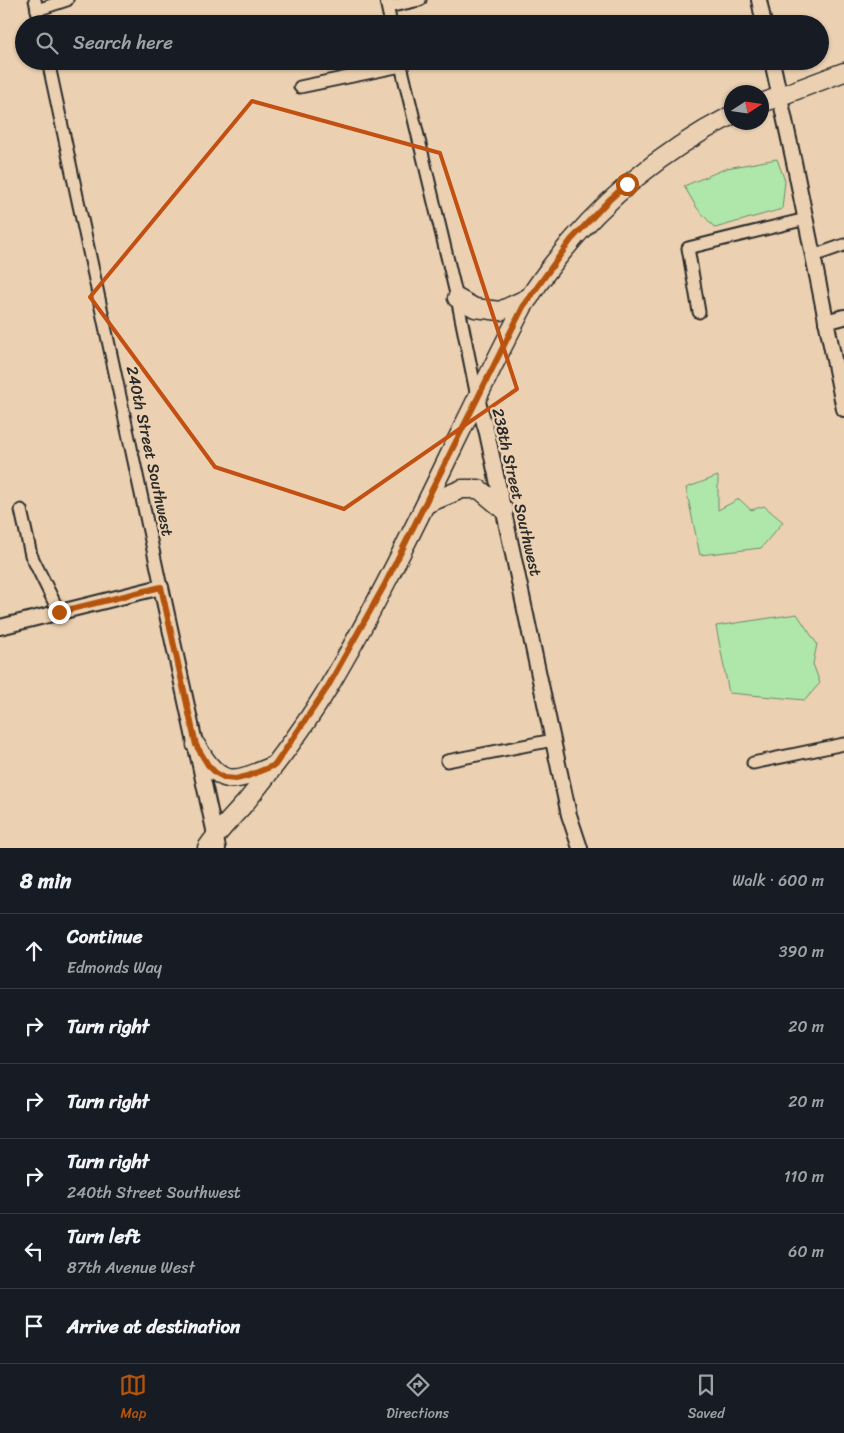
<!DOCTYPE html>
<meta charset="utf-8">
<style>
body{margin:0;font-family:Sriracha,sans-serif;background:#242831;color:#f1f3f6}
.compass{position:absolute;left:724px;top:85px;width:45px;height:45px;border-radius:50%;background:#171b24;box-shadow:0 1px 4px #0004;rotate:78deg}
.stop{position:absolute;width:15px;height:15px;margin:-11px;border:4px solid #b45309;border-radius:50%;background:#fff}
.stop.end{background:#b45309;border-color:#fff;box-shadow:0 1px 5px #0008}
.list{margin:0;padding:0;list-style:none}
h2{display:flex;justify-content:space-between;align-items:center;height:65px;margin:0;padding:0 20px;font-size:21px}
h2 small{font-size:16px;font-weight:400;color:#9ea1a6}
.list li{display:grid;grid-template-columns:32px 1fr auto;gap:15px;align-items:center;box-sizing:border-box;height:75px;padding:0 20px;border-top:1px solid #363941}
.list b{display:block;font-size:19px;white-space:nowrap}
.list p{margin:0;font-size:16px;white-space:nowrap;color:#9ea1a6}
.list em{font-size:16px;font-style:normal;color:#9ea1a6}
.icon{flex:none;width:28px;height:28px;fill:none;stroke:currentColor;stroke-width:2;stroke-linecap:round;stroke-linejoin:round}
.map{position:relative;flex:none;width:844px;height:848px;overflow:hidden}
.search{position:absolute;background:#171b24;box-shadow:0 1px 4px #0004;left:15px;right:15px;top:15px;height:55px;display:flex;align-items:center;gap:12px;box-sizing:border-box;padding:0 18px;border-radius:28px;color:#9ea1a6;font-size:19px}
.sheet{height:515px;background:#171b24}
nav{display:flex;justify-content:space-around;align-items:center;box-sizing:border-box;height:70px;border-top:1px solid #363941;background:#171b24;font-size:14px;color:#9ea1a6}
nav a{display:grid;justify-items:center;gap:2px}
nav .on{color:#b45309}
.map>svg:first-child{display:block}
</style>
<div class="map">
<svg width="844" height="848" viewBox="0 0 844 848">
<rect width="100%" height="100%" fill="#ebd1b2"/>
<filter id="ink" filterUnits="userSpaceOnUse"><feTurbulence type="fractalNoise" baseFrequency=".02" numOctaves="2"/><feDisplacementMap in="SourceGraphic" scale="10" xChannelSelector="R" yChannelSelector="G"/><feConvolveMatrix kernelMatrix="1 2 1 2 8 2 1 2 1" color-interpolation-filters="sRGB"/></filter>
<g filter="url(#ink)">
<g fill="#afe7aa" stroke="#6d896a">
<path d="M777,159L785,181L782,209L715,228L697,208L684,186L727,168Z"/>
<path d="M718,476V510L739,499L751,510L764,506L783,522L761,548L700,555L686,488Z"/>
<path d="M797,614L817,644L813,664L820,683L805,700L729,693L716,626Z"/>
</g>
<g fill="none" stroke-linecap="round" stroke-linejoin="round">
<g stroke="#2b2b2b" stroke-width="15">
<g id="minor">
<path d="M35,0L40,24"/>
<path d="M386,1L391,24"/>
<path d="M388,7L420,0"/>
<path d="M37,10L67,0"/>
<path d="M48,61L161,587"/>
<path d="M400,61L457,298L477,397"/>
<path d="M300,87L401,66"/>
<path d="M813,256L844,245"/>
<path d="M699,312L688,248L806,219"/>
<path d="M21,510L31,555L59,612"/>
<path d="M447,761L553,740"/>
<path d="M753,763L844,744"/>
</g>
</g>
<g stroke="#2b2b2b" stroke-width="18">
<g id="tertiary">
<path d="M759,0L764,24"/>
<path d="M772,61L794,162L844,409"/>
<path d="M826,322L844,317"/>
<path d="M477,399L487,433L569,815L580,848"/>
<path d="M0,627L161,587L218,848"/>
</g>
</g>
<g stroke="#2b2b2b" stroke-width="21">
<g id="primary">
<path d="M762,103L844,72"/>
<path d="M457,298L475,308L500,311L530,297"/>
<path d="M426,504L462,489H479L504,510"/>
<path d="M196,745C221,787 230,784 273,766"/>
<path d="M207,848C218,831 233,817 246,802C275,766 304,728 328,688C401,565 457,433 523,307C575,224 645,160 732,115"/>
</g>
</g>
<use href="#minor" stroke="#ebd1b2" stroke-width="11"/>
<use href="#tertiary" stroke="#ebd1b2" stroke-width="14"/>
<use href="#primary" stroke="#ebd1b2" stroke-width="18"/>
</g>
</g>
<g fill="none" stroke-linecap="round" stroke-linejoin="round" filter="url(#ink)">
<path stroke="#b45309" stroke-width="6" d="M59,612L161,587L196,745L208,765L216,773L225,778L236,779L248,776L275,765L327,688L384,586L523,307L571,240L608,201L627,184"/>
</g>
<path fill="none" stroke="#c25012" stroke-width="4" stroke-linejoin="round" d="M252,101L440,153L517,389L344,509L215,467L90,297Z"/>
<g text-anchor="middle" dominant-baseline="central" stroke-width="5" stroke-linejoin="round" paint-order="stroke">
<g font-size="16" fill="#2b2b2b" stroke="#ebd1b2">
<text transform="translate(150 451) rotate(78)">240th Street Southwest</text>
<text transform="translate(517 492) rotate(77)">238th Street Southwest</text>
</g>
</g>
</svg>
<svg class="compass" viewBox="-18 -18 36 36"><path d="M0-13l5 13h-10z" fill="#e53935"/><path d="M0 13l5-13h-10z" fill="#9ea1a6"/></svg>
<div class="stop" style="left:627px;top:184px"></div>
<div class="stop end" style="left:59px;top:612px"></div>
<div class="search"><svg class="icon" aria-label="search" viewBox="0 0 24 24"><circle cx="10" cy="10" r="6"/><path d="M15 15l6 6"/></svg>Search here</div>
</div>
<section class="sheet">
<h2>8 min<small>Walk · 600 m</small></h2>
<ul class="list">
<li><svg class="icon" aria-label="ahead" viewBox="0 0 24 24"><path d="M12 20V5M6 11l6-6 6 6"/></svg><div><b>Continue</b><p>Edmonds Way</p></div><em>390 m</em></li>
<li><svg class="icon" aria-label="right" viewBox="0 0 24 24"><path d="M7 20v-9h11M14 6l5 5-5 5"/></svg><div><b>Turn right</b></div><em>20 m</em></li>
<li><svg class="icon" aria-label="right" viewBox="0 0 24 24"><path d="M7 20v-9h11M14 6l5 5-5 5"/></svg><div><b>Turn right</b></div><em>20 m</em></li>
<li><svg class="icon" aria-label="right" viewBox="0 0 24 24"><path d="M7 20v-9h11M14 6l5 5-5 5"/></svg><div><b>Turn right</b><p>240th Street Southwest</p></div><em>110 m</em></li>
<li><svg class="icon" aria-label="left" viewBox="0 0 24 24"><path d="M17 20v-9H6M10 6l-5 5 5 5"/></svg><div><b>Turn left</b><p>87th Avenue West</p></div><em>60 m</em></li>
<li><svg class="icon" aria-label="arrive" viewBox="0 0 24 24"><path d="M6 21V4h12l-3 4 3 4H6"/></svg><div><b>Arrive at destination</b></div></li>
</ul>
</section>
<nav>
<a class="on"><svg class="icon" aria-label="map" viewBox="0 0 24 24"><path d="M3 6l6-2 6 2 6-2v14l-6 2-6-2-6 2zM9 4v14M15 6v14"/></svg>Map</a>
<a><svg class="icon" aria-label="directions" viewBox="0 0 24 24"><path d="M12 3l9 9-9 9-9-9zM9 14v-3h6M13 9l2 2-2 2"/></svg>Directions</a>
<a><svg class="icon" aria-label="saved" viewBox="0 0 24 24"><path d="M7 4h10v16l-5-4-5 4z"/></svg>Saved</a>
</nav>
